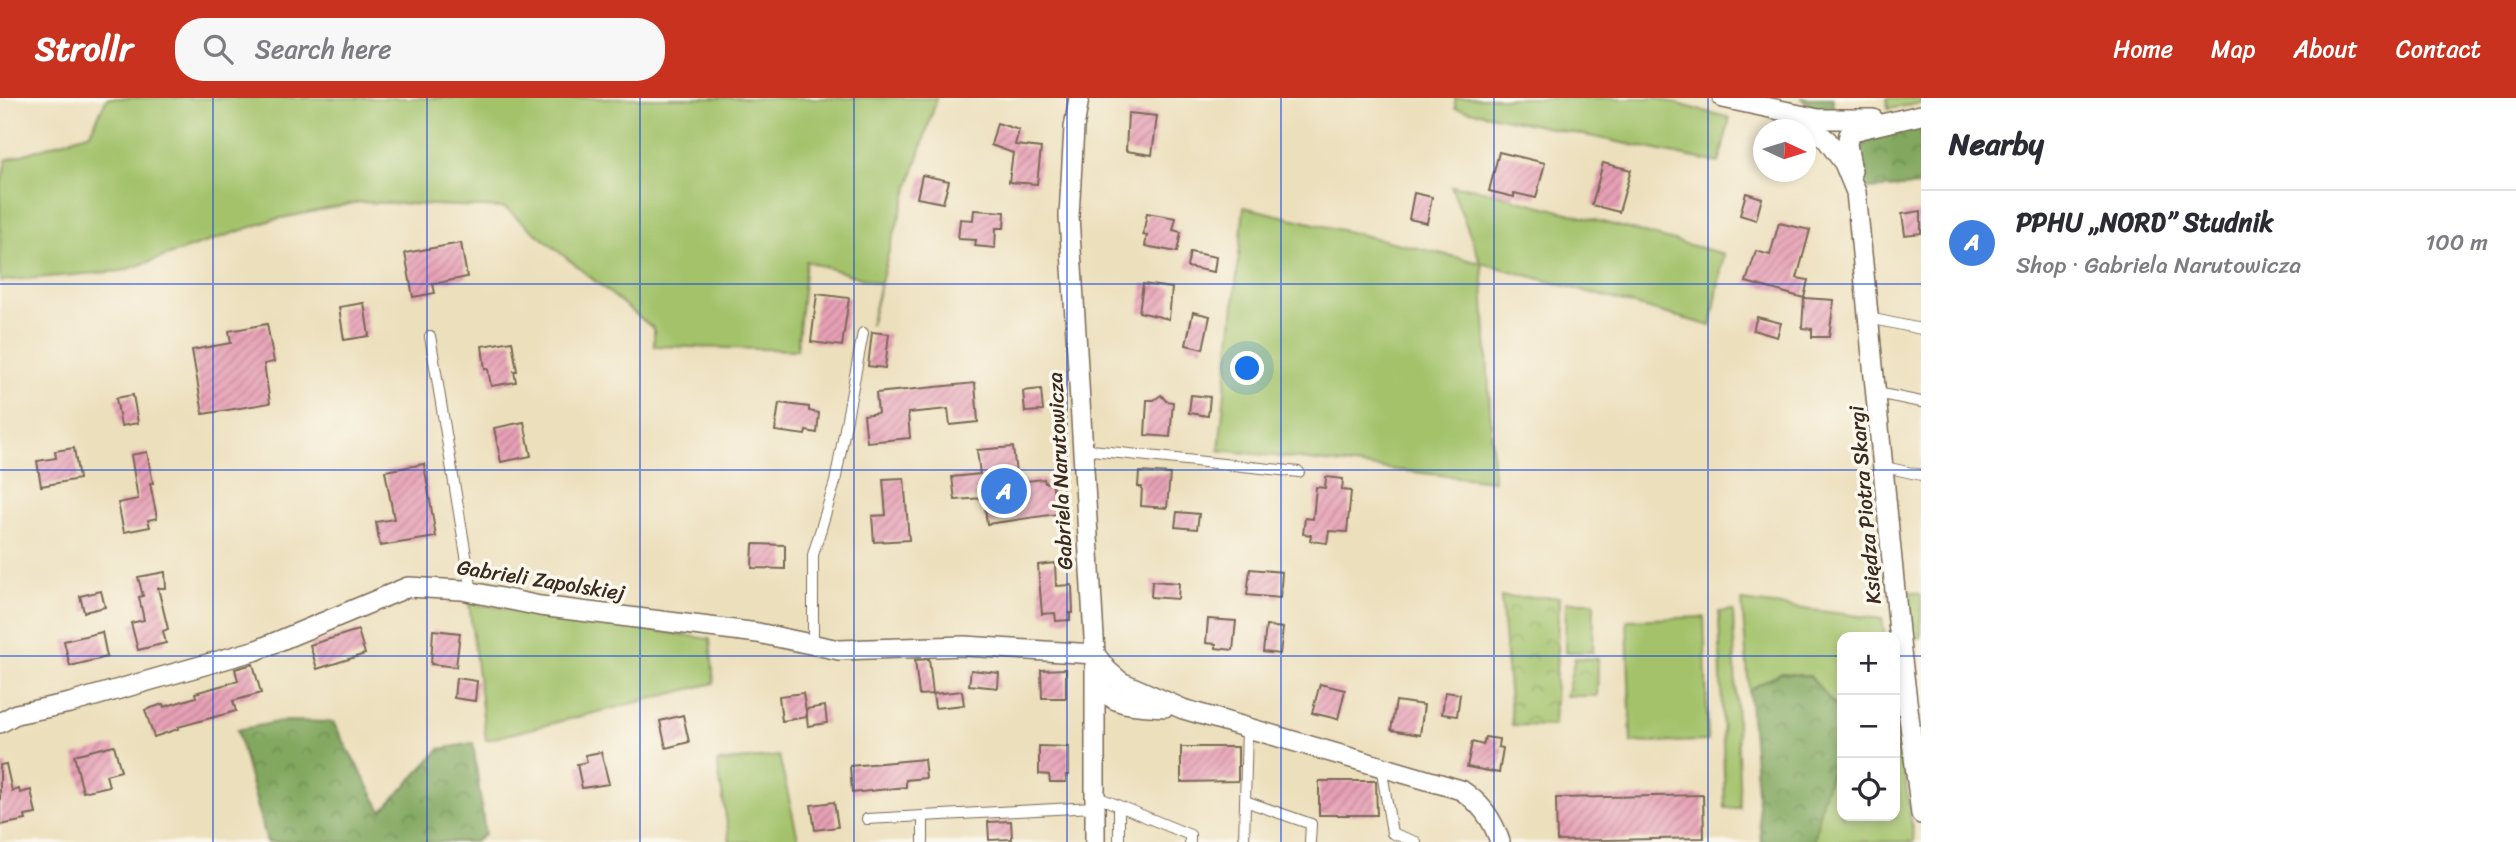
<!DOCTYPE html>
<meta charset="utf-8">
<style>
body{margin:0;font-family:Sriracha,sans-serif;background:#f7f7f7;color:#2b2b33}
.controls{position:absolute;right:21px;bottom:21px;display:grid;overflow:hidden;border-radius:14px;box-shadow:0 4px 10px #0003}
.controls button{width:63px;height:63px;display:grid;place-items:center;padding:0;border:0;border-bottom:2px solid #e1e1e2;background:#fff;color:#2b2b33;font:35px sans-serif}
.compass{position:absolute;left:1753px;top:21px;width:63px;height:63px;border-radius:50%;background:#fff;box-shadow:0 4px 10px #0003;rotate:94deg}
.you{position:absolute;left:1248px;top:271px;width:24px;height:24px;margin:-18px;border:5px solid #fff;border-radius:50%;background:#1a73e8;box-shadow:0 0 0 10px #1a73e833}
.badge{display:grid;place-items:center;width:46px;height:46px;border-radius:50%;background:#c8321e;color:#fff;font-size:23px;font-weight:700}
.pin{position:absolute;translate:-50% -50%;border:4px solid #fff;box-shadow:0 2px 7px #0006}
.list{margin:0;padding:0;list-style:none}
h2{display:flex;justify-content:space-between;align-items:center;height:91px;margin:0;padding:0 28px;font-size:30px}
h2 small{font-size:23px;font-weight:400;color:#7c7c81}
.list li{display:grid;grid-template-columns:46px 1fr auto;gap:21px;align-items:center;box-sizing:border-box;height:105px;padding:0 28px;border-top:2px solid #e1e1e2}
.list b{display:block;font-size:26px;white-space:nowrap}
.list p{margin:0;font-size:23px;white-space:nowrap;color:#7c7c81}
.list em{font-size:23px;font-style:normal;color:#7c7c81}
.icon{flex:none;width:38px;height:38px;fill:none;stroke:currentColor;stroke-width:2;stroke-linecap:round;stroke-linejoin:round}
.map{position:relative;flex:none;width:1921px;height:744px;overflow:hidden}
header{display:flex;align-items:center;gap:42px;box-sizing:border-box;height:98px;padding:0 35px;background:#c8321e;color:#fff}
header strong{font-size:33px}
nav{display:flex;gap:38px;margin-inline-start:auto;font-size:24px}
.search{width:490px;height:63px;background:#f7f7f7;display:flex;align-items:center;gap:18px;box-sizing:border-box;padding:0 24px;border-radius:28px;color:#7c7c81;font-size:26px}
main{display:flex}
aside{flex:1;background:#fff}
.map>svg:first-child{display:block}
</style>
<header>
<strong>Strollr</strong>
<div class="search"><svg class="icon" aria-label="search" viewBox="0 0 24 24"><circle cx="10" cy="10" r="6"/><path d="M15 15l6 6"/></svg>Search here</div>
<nav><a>Home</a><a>Map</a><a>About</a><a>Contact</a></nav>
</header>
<main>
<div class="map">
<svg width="1921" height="744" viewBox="0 0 1921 744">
<defs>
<pattern id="forest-crowns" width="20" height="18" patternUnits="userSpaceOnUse" patternTransform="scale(1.75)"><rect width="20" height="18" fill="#82a85f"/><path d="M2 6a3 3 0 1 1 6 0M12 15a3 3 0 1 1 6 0" fill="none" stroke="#6c894e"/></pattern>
<pattern id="park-crowns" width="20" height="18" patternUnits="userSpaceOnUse" patternTransform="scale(1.75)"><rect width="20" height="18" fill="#a3c26b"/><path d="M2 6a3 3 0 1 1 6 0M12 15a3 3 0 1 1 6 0" fill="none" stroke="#869e57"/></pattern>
<pattern id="building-hatch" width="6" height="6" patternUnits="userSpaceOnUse" patternTransform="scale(1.75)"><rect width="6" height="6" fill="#e7a0b6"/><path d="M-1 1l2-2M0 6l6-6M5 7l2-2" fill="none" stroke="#bc8393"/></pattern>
</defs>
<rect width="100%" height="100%" fill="#fbf7ec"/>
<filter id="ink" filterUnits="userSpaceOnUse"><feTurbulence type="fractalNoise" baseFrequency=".0143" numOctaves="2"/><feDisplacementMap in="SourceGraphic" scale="14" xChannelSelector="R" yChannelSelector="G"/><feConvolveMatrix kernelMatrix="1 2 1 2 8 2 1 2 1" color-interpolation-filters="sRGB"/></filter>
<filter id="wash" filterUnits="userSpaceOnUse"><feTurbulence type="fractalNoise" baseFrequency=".00686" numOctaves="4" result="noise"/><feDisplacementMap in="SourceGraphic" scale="28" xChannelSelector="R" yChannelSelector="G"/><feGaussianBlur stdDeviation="1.57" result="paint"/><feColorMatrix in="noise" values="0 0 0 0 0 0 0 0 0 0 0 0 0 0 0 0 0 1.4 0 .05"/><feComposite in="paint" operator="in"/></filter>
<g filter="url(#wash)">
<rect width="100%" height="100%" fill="#ecdfbc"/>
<g fill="#a3c26b" stroke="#6f7644" stroke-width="2">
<path d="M107,0H937L890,149L870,228L880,186L806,163L797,252L654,248V231L505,110L360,104L272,122L122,173L0,183V91L6,62L90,35Z"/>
<path d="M1455,0H1655L1730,20L1719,65L1455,10Z"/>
<path d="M1887,0H1921V5L1888,11Z"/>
<path d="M1451,88L1473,90L1724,156L1711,228L1482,165L1494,383L1219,352L1244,109L1481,165Z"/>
<path d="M1901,492L1921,496V540L1908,539Z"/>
<path d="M1742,503L1882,521L1885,539H1842V617L1810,578L1781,575L1749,592Z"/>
<path d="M1566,504H1594L1593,554H1565Z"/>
<path d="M469,505L710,541L714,585L486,642Z"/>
<path d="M1733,513L1740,710H1725L1719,514Z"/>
<path d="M1704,519L1708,643L1631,645L1627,522Z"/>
<path d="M1895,609L1914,744H1814L1822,701L1842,645V718H1895Z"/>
<path d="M779,658L799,744H730L717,664Z"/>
</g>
<g fill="url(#forest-crowns)" stroke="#5e693e" stroke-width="2">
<path d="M1802,0H1833V16H1820Z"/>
<path d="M1921,30V88L1865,91C1863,82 1859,72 1859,63C1860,32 1899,35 1921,30Z"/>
<path d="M1781,575L1810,578L1842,617V645L1822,701L1814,744H1761L1749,592Z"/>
<path d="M282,623L333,624L382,713L440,651L473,645L485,736L475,744H267L237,632Z"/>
</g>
<g fill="url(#park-crowns)" stroke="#6f7644" stroke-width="2">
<path d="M1501,499H1559L1554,628L1512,627Z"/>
<path d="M1575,560L1598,561L1597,598H1566Z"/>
</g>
<g id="blocks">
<g fill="url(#building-hatch)">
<path d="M1128,15L1157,18L1152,57L1126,53Z"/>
<path d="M997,25L1019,32L1015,47L1041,50L1037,86L1009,84L1013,55L991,47Z"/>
<path d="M1499,54L1545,65L1536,100L1514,95V99L1489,93Z"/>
<path d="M1603,65L1631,72L1619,114L1592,107Z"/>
<path d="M922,77L949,83L943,105L917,100Z"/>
<path d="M1414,95L1432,99L1427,125L1409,121Z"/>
<path d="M1746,95L1762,100L1756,122L1740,117Z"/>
<path d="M974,112L1005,114L1004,130H996L995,150L975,148L976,142L958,141L960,121L973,122Z"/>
<path d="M1921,113V135L1905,137L1902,116Z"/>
<path d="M1147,115L1176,120L1173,132L1181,134L1177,154L1145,148L1147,138L1143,137Z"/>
<path d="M1779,125L1810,132L1797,180L1808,182L1804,200L1746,184L1756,153L1770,157Z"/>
<path d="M461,145L467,179L433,186L435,195L413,199L405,155Z"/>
<path d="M1190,154L1216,159L1214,174L1187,169Z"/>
<path d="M1143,186L1172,190L1169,221L1139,214Z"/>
<path d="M817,196L849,200L842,248L811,244Z"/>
<path d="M1804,200L1834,202L1829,239H1812V231L1802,230Z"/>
<path d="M364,205L369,238L344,242L339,209Z"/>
<path d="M1193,214L1210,218L1203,251L1186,247Z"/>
<path d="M1757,219L1781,225L1777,239L1753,232Z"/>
<path d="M267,226L274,264L264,266L270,305L203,316L192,252L231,245L229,233Z"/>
<path d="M872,234L889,236L885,270L868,268Z"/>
<path d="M512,243L517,273H514L516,284L491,288L488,271H485L482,248Z"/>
<path d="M975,285L978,324L950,327L948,311L908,315L910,340L867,344L864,317L878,315L876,295Z"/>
<path d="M1041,291L1043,313L1025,314L1023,293Z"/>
<path d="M133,297L138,325L121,328L116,300Z"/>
<path d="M1161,297L1166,303L1173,304L1170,339L1145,337L1147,302H1154Z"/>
<path d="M1191,297L1210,299L1208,318L1189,315Z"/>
<path d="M779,305L809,309V313L819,315L817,335L806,333L805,337L775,333Z"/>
<path d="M524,324L531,358L501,364L494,330Z"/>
<path d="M1013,349L1017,384L1044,381L1045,385L1052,384L1057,416L987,426L984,400L955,402L952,379L980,376L977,352Z"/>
<path d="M74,350L79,381L41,388L37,363L56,360L55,353Z"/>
<path d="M147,354L153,385H150L157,420L148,422L150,429L124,434L118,405L138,401L131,357Z"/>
<path d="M424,366L436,439L380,448L376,424L394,421L385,373Z"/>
<path d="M1139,374L1170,376L1167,410L1141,408L1142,389H1138Z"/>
<path d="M1326,379L1343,381L1342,392L1351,393L1347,434L1329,433L1327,445L1310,443L1311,437L1303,436L1305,420L1313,421L1316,389L1325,390Z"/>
<path d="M904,380L909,442L874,444L872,418L886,417L883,381Z"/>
<path d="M1177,414L1199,416L1197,431L1175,429Z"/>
<path d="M753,446L785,447V471L752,470Z"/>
<path d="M1055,465L1056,488L1072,487L1073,515H1070V522L1056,523L1055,515L1042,516L1038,467Z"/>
<path d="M1250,471L1282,474L1280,500L1247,497Z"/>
<path d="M165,474L166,490H158L168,531L163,533L166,545L138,552L131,525L144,522L139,499L143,498L138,479Z"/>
<path d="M1152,483L1179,485L1178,501L1151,499Z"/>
<path d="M101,493L105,509L84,514L80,498Z"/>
<path d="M1208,521L1236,523L1233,552L1216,550V546L1206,545Z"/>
<path d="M1266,528L1283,530L1280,556L1263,554Z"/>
<path d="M358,532L365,556L317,571L310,547Z"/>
<path d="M433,532L460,535L456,569L431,566Z"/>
<path d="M102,534L107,559L70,568L64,543Z"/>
<path d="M929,561L933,596L919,597L915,562Z"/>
<path d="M253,566L261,595L233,603L236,613L178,629V631L154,639L145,612L163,606L164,609L196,599L195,595L238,583L235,571Z"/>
<path d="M1066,571V600H1042L1041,572Z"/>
<path d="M971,572L999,575L998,590L969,587Z"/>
<path d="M456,580L477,583L475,603L454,600Z"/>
<path d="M1320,586L1345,592L1338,621L1312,615Z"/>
<path d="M962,593L964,607L935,610L933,596Z"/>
<path d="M1445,594L1460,596L1457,618L1442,616Z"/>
<path d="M803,595L807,619L782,623L779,598Z"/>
<path d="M1396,603L1424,607L1420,637L1391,632Z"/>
<path d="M825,608L827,625L808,628L806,611Z"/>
<path d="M683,617L689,644L666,650L660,623Z"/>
<path d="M1485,639L1499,641L1498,649L1503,650L1499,675L1467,669L1472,644L1483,647Z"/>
<path d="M114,647L121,673L106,677L109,688L83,694L74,657Z"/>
<path d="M1039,648L1069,649V677H1066V684H1050L1049,677L1039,676Z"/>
<path d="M1181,649H1238V683L1181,684Z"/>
<path d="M601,654L609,686L582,690L577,666L587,664L585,657Z"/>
<path d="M924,661L926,680L906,682V689L852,695L850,668Z"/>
<path d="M6,666L12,693L19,691L20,695L31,692L36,716L25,718L26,722L0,727V667Z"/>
<path d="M1319,683H1376L1377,717H1319Z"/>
<path d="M1703,697L1704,740L1557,743L1556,700Z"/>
<path d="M834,704L838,729L815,732L811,707Z"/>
<path d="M1011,723L1012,741L989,742L988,724Z"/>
</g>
</g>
</g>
<g filter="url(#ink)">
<use href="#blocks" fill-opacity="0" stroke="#796955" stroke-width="2"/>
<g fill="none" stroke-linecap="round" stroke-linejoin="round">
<g stroke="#796955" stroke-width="12">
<g id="service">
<path d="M1869,220L1921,231"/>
<path d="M430,238L472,494"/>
<path d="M1877,295L1921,304"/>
<path d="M1082,351L1299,374"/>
<path d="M1885,369L1921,377"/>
<path d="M813,547V457L835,384L863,235"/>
<path d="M1381,668L1392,735L1416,744"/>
<path d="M1095,698L1190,737V744"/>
<path d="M1245,703L1311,726L1310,744"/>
<path d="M867,721L1094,709"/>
<path d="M923,744V719"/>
<path d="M1119,744V709"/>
<path d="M1244,744L1247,629"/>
</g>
</g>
<g stroke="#796955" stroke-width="22">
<g id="minor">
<path d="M1079,0L1074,30L1069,118L1095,556V744"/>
<path d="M1723,0L1789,14L1827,42L1844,65L1856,94L1901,554L1921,716"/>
<path d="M1795,16L1818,21H1873"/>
<path d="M1852,73L1847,46L1849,37L1860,31L1921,17"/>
<path d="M1101,584L1096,585C1113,610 1138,607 1165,609"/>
<path d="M0,625L16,616L70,605L257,552L408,489L462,492L540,508L758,535L839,552L964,548L1095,556L1107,572L1121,584L1183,611L1461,692C1481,705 1493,721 1500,744"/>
</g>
</g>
<use href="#service" stroke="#fff" stroke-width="10"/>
<use href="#minor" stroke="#fff" stroke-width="19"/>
</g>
</g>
<path fill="none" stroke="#1d4ed8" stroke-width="2" stroke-opacity="0.55" d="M213,0V744M427,0V744M640,0V744M854,0V744M1067,0V744M1281,0V744M1494,0V744M1708,0V744M0,186H1921M0,372H1921M0,558H1842M1895,558H1921"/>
<g text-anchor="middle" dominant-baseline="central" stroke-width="7" stroke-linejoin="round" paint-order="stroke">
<g font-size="21" fill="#3b2a1e" stroke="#fbf7ec">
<text transform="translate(1060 373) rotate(-93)">Gabriela Narutowicza</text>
<text transform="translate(1865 407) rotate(-95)">Księdza Piotra Skargi</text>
<text transform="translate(541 482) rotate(9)">Gabrieli Zapolskiej</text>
</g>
</g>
</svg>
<div class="controls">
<button>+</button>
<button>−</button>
<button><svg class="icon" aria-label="locate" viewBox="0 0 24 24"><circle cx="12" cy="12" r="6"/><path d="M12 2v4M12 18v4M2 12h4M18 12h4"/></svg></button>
</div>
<svg class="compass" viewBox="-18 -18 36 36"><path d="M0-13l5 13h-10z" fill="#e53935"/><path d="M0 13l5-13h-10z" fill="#7c7c81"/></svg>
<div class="you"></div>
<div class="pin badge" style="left:1004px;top:393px;background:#3f7fe0">A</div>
</div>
<aside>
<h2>Nearby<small></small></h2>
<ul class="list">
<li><span class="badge" style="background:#3f7fe0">A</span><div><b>PPHU „NORD” Studnik</b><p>Shop · Gabriela Narutowicza</p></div><em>100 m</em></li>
</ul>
</aside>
</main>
